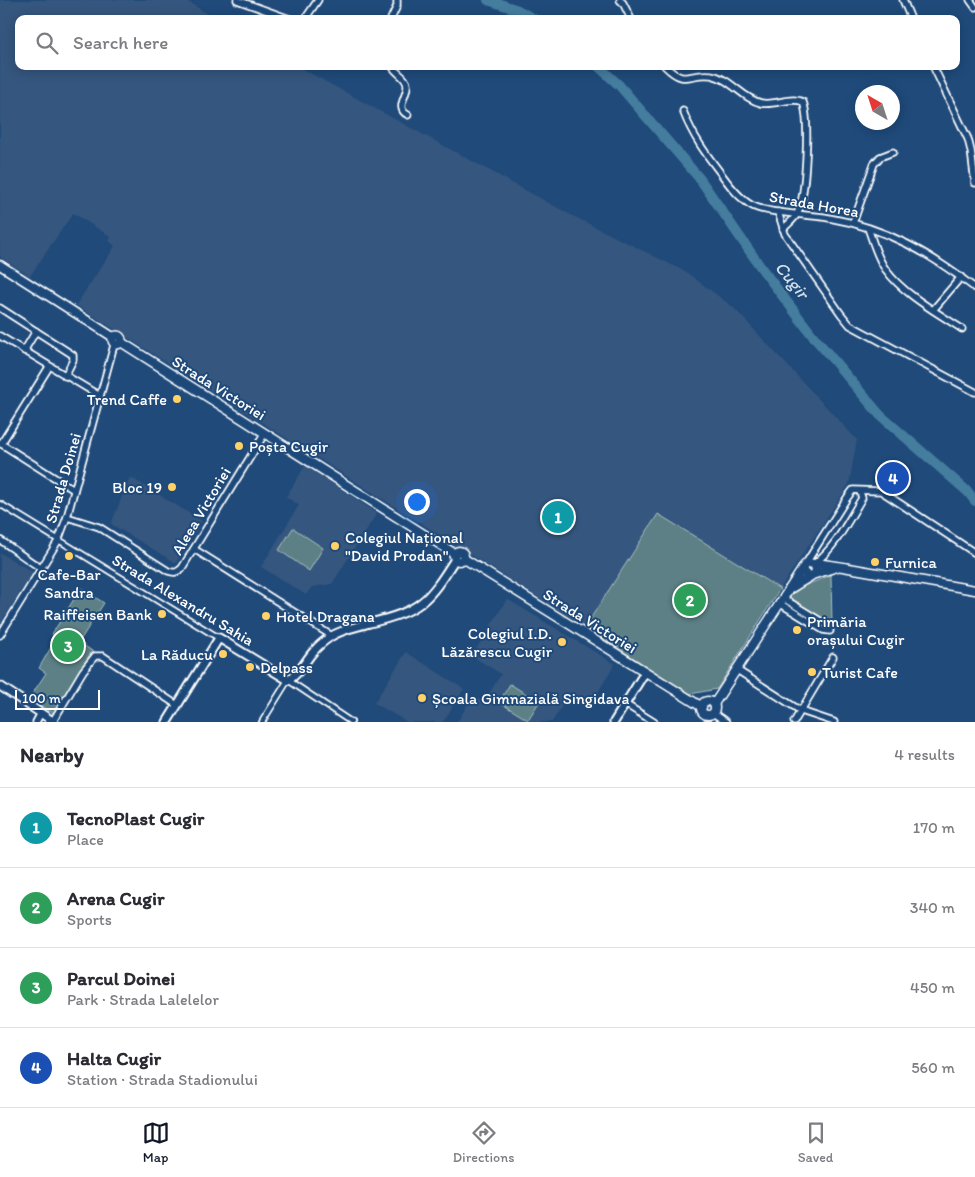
<!DOCTYPE html>
<meta charset="utf-8">
<style>
body{margin:0;font-family:Itim,sans-serif;background:#f2f2f3;color:#2b2b33}
.compass{position:absolute;left:855px;top:85px;width:45px;height:45px;border-radius:50%;background:#fff;box-shadow:0 2px 12px #0003;rotate:321deg}
.scale{position:absolute;left:15px;bottom:12px;width:85px;box-sizing:border-box;padding-left:5px;border:2px solid #fff;border-top:0;font-size:14px;line-height:18px;white-space:nowrap;color:#fff;-webkit-text-stroke:4px #1f4a7a;paint-order:stroke}
.you{position:absolute;left:416px;top:501px;width:18px;height:18px;margin:-12px;border:4px solid #fff;border-radius:50%;background:#1a73e8;box-shadow:0 0 0 8px #1a73e833}
.badge{display:grid;place-items:center;width:32px;height:32px;border-radius:50%;background:#111827;color:#fff;font-size:16px;font-weight:700}
.pin{position:absolute;translate:-50% -50%;border:2px solid #fff;box-shadow:0 1px 5px #0006}
.list{margin:0;padding:0;list-style:none}
h2{display:flex;justify-content:space-between;align-items:center;height:65px;margin:0;padding:0 20px;font-size:21px}
h2 small{font-size:16px;font-weight:400;color:#7c7c81}
.list li{display:grid;grid-template-columns:32px 1fr auto;gap:15px;align-items:center;box-sizing:border-box;height:80px;padding:0 20px;border-top:1px solid #e1e1e2}
.list b{display:block;font-size:19px;white-space:nowrap}
.list p{margin:0;font-size:16px;white-space:nowrap;color:#7c7c81}
.list em{font-size:16px;font-style:normal;color:#7c7c81}
.icon{flex:none;width:28px;height:28px;fill:none;stroke:currentColor;stroke-width:2;stroke-linecap:round;stroke-linejoin:round}
.map{position:relative;flex:none;width:975px;height:722px;overflow:hidden}
.search{position:absolute;background:#fff;box-shadow:0 2px 12px #0003;left:15px;right:15px;top:15px;height:55px;display:flex;align-items:center;gap:12px;box-sizing:border-box;padding:0 18px;border-radius:10px;color:#7c7c81;font-size:19px}
.sheet{height:385px;background:#fff}
nav{display:flex;justify-content:space-around;align-items:center;box-sizing:border-box;height:70px;border-top:1px solid #e1e1e2;background:#fff;font-size:14px;color:#7c7c81}
nav a{display:grid;justify-items:center;gap:2px}
nav .on{color:#111827}
.map>svg:first-child{display:block}
</style>
<div class="map">
<svg width="975" height="722" viewBox="0 0 975 722">
<rect width="100%" height="100%" fill="#1f4a7a"/>
<filter id="ink" filterUnits="userSpaceOnUse"><feTurbulence type="fractalNoise" baseFrequency=".02" numOctaves="2"/><feDisplacementMap in="SourceGraphic" scale="10" xChannelSelector="R" yChannelSelector="G"/><feConvolveMatrix kernelMatrix="1 2 1 2 8 2 1 2 1" color-interpolation-filters="sRGB"/></filter>
<g filter="url(#ink)">
<g fill="#35577e">
<path d="M0,0H185L216,19H19V66H297L571,215L686,272L733,307L857,440L849,484L780,589L658,515L585,627L76,305L115,246L109,241L111,237L73,213L30,276L0,257Z"/>
<path d="M305,466L377,513L332,584L312,587L306,595L261,567L299,505L286,497Z"/>
<path d="M130,477L202,521L176,563L111,524Z"/>
<path d="M0,553L33,572L0,624Z"/>
<path d="M507,599L615,664L589,707L569,695L552,722H457L473,696L484,702L501,674L472,656Z"/>
<path d="M406,652L464,689L443,722H407L374,703Z"/>
</g>
<g fill="#5b8085" stroke="#adc0c2">
<path d="M658,514L780,589L717,689L690,694L585,627Z"/>
<path d="M293,528L323,548L309,571L279,550Z"/>
<path d="M831,575L832,625L787,598L804,586Z"/>
<path d="M81,588L104,603L79,642L92,651L53,713L29,699L46,673L39,668L57,637L52,634Z"/>
<path d="M510,684L539,702L528,720L499,702Z"/>
</g>
<g fill="none" stroke-linecap="round" stroke-linejoin="round">
<g stroke="#447d9e" stroke-width="10">
<path d="M488,0L518,10L534,19"/>
<path d="M598,66L619,85L700,179L762,269L813,336L880,415L968,492L975,501"/>
</g>
<g stroke="#fff" stroke-width="8">
<g id="pedestrian">
<path d="M0,504L219,638"/>
<path d="M262,722L288,680L351,722"/>
</g>
</g>
<g stroke="#fff" stroke-width="9">
<g id="minor">
<path d="M237,0L290,19"/>
<path d="M620,0L623,3L631,19"/>
<path d="M903,0L911,19"/>
<path d="M970,0L975,7"/>
<path d="M305,19L318,0"/>
<path d="M391,19L397,6V0"/>
<path d="M392,66C396,73 407,78 407,85C408,96 394,108 408,115"/>
<path d="M665,66C686,87 689,72 711,75C730,78 743,99 761,103C774,106 792,96 803,102C810,119 806,194 798,212C796,218 788,224 783,229"/>
<path d="M933,66L968,139L971,151L975,183"/>
<path d="M683,111C693,137 706,154 722,175C730,186 739,198 751,205C766,214 810,214 829,218C887,228 929,253 975,288"/>
<path d="M778,212L785,234L841,314L850,325L975,392"/>
<path d="M853,223L874,164L880,157L893,152"/>
<path d="M868,228C873,242 877,258 886,270C903,294 938,313 962,329"/>
<path d="M0,308L73,355V360L65,376"/>
<path d="M933,310L961,277"/>
<path d="M0,336L100,396"/>
<path d="M24,351L36,331"/>
<path d="M0,443L74,490"/>
<path d="M1,444L49,367"/>
<path d="M67,517L99,527L168,571C174,573 177,573 182,568L265,433"/>
<path d="M0,540C14,549 26,559 41,568"/>
<path d="M194,549L332,636"/>
<path d="M806,563L847,498L853,490L881,491L975,553"/>
<path d="M814,564C836,547 848,521 862,498L860,492"/>
<path d="M779,603L823,630L830,631L829,627L827,625L783,598"/>
<path d="M0,635L58,541L67,517L114,345"/>
<path d="M737,670L801,711L834,722"/>
<path d="M625,704L654,722"/>
<path d="M713,713L726,722"/>
<path d="M53,721L83,671L95,656H103L177,705"/>
<path d="M36,722L41,713"/>
<path d="M794,722L833,657"/>
</g>
</g>
<g stroke="#fff" stroke-width="11">
<g id="tertiary">
<path d="M0,686L54,722"/>
<path d="M167,722L219,638L288,680C299,675 305,661 313,652C318,646 324,641 330,637C342,629 357,627 370,623C420,611 428,602 455,559"/>
<path d="M614,722L645,672"/>
</g>
</g>
<g stroke="#fff" stroke-width="11">
<g id="secondary">
<path d="M0,265L113,337"/>
<circle cx="117" cy="340" r="4.5"/>
<path d="M121,342L455,554"/>
<circle cx="459" cy="556" r="5"/>
<path d="M463,558L702,707"/>
<path d="M815,565L823,564L843,567L975,590"/>
<path d="M815,574L816,569L814,564L808,563C804,564 802,568 803,572L809,576L837,567"/>
<path d="M788,590L811,576"/>
<circle cx="708" cy="708" r="7"/>
<path d="M714,704L803,568"/>
</g>
</g>
<use href="#pedestrian" stroke="#1f4a7a" stroke-width="4.5"/>
<use href="#minor" stroke="#1f4a7a" stroke-width="5.5"/>
<use href="#tertiary" stroke="#1f4a7a" stroke-width="7"/>
<use href="#secondary" stroke="#1f4a7a" stroke-width="8"/>
</g>
</g>
<g fill="#ffd166" stroke="#1f4a7a" stroke-width="2">
<circle cx="177" cy="399" r="5"/>
<circle cx="239" cy="446" r="5"/>
<circle cx="172" cy="487" r="5"/>
<circle cx="335" cy="546" r="5"/>
<circle cx="69" cy="556" r="5"/>
<circle cx="875" cy="562" r="5"/>
<circle cx="162" cy="614" r="5"/>
<circle cx="266" cy="616" r="5"/>
<circle cx="797" cy="630" r="5"/>
<circle cx="562" cy="642" r="5"/>
<circle cx="223" cy="654" r="5"/>
<circle cx="250" cy="667" r="5"/>
<circle cx="812" cy="672" r="5"/>
<circle cx="422" cy="698" r="5"/>
</g>
<g text-anchor="middle" dominant-baseline="central" stroke-width="4" stroke-linejoin="round" paint-order="stroke">
<g font-size="16" fill="#fff" stroke="#1f4a7a">
<text transform="translate(814 204) rotate(10)">Strada Horea</text>
<text transform="translate(219 388) rotate(32)">Strada Victoriei</text>
<text transform="translate(63 478) rotate(-74)">Strada Doinei</text>
<text transform="translate(201 511) rotate(-59)">Aleea Victoriei</text>
<text transform="translate(183 600) rotate(31)">Strada Alexandru Sahia</text>
<text transform="translate(590 621) rotate(32)">Strada Victoriei</text>
</g>
<g font-size="16" fill="#fff" stroke="#1f4a7a" text-anchor="start">
<text x="167" y="399" text-anchor="end">Trend Caffe</text>
<text x="249" y="446">Poșta Cugir</text>
<text x="162" y="487" text-anchor="end">Bloc 19</text>
<text x="345" y="537">Colegiul Național<tspan x="345" dy="18">"David Prodan"</tspan></text>
<text x="885" y="562">Furnica</text>
<text x="69" y="574" text-anchor="middle">Cafe-Bar<tspan x="69" dy="18">Sandra</tspan></text>
<text x="152" y="614" text-anchor="end">Raiffeisen Bank</text>
<text x="276" y="616">Hotel Dragana</text>
<text x="807" y="621">Primăria<tspan x="807" dy="18">orașului Cugir</tspan></text>
<text x="552" y="633" text-anchor="end">Colegiul I.D.<tspan x="552" dy="18">Lăzărescu Cugir</tspan></text>
<text x="213" y="654" text-anchor="end">La Răducu</text>
<text x="260" y="667">Delpass</text>
<text x="822" y="672">Turist Cafe</text>
<text x="432" y="698">Școala Gimnazială Singidava</text>
</g>
<g font-size="18" font-style="italic" fill="#d0dee7" stroke="#1f4a7a">
<text transform="translate(792 280) rotate(51)">Cugir</text>
</g>
</g>
</svg>
<svg class="compass" viewBox="-18 -18 36 36"><path d="M0-13l5 13h-10z" fill="#e53935"/><path d="M0 13l5-13h-10z" fill="#7c7c81"/></svg>
<div class="scale">100 m</div>
<div class="you"></div>
<div class="pin badge" style="left:558px;top:517px;background:#0f9aa8">1</div>
<div class="pin badge" style="left:690px;top:600px;background:#2e9e5b">2</div>
<div class="pin badge" style="left:68px;top:646px;background:#2e9e5b">3</div>
<div class="pin badge" style="left:893px;top:478px;background:#1a4fb4">4</div>
<div class="search"><svg class="icon" aria-label="search" viewBox="0 0 24 24"><circle cx="10" cy="10" r="6"/><path d="M15 15l6 6"/></svg>Search here</div>
</div>
<section class="sheet">
<h2>Nearby<small>4 results</small></h2>
<ul class="list">
<li><span class="badge" style="background:#0f9aa8">1</span><div><b>TecnoPlast Cugir</b><p>Place</p></div><em>170 m</em></li>
<li><span class="badge" style="background:#2e9e5b">2</span><div><b>Arena Cugir</b><p>Sports</p></div><em>340 m</em></li>
<li><span class="badge" style="background:#2e9e5b">3</span><div><b>Parcul Doinei</b><p>Park · Strada Lalelelor</p></div><em>450 m</em></li>
<li><span class="badge" style="background:#1a4fb4">4</span><div><b>Halta Cugir</b><p>Station · Strada Stadionului</p></div><em>560 m</em></li>
</ul>
</section>
<nav>
<a class="on"><svg class="icon" aria-label="map" viewBox="0 0 24 24"><path d="M3 6l6-2 6 2 6-2v14l-6 2-6-2-6 2zM9 4v14M15 6v14"/></svg>Map</a>
<a><svg class="icon" aria-label="directions" viewBox="0 0 24 24"><path d="M12 3l9 9-9 9-9-9zM9 14v-3h6M13 9l2 2-2 2"/></svg>Directions</a>
<a><svg class="icon" aria-label="saved" viewBox="0 0 24 24"><path d="M7 4h10v16l-5-4-5 4z"/></svg>Saved</a>
</nav>
